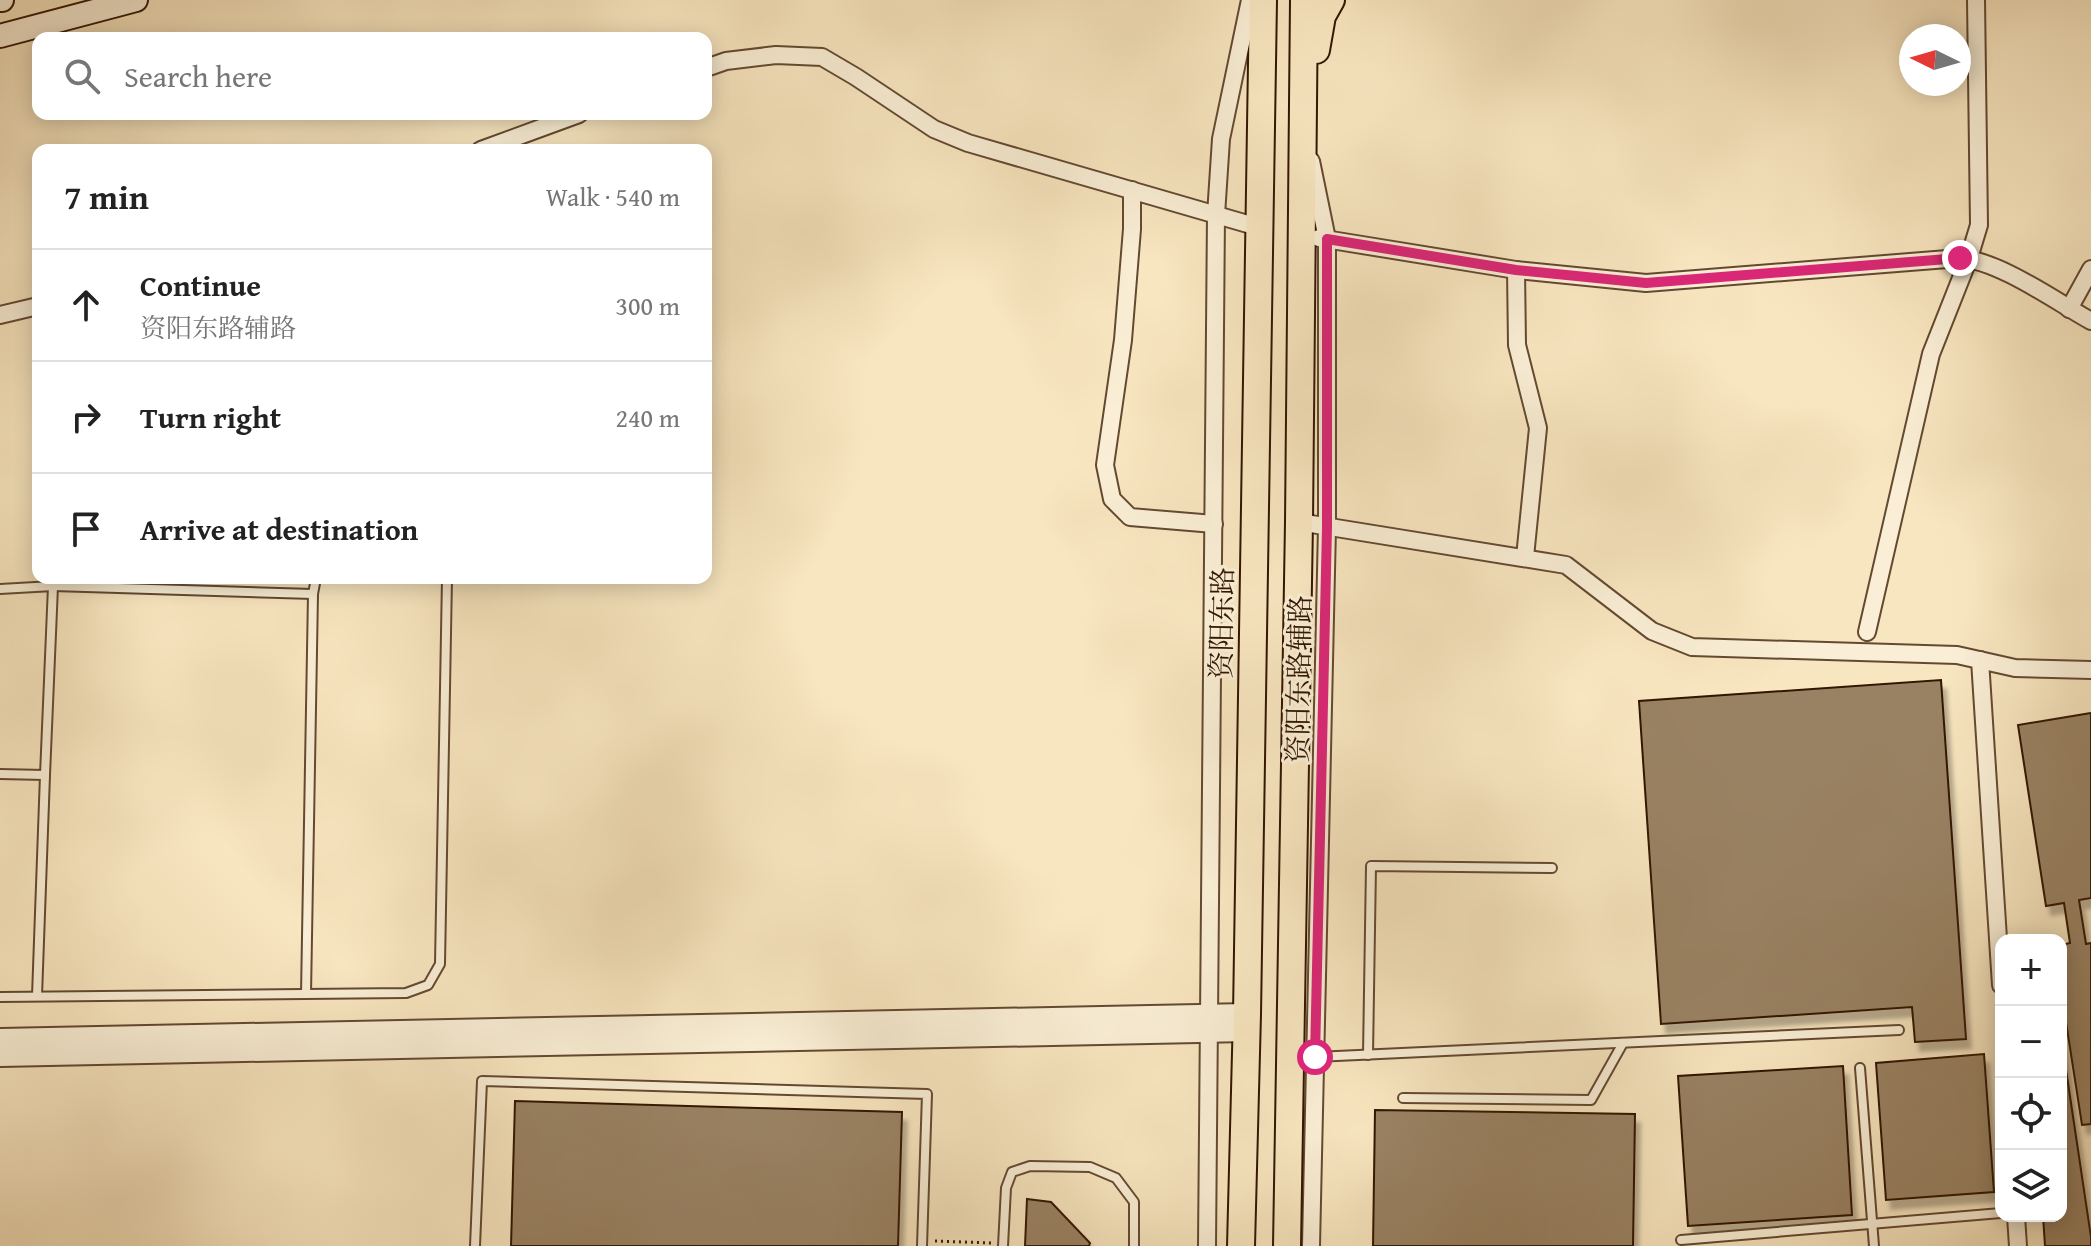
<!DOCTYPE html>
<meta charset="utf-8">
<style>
body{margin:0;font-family:"Gentium Book Plus","Noto Serif SC",serif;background:#f2f2f2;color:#222}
.controls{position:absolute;right:24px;bottom:24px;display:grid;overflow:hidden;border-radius:16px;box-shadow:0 4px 20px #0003}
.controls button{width:72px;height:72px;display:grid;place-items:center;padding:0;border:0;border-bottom:2px solid #e0e0e0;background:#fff;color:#222;font:40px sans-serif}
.compass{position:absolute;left:1899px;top:24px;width:72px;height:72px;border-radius:50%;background:#fff;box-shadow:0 4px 20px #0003;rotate:275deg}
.stop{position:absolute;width:24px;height:24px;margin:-18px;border:6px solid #db2777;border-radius:50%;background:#fff}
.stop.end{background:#db2777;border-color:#fff;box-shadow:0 2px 8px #0008}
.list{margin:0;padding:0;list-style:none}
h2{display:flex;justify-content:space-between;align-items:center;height:104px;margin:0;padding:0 32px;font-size:34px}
h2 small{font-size:26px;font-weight:400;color:#767676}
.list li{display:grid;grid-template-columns:52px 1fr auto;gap:24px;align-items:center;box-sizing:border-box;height:112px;padding:0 32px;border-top:2px solid #e0e0e0}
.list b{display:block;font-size:30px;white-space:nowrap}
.list p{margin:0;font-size:26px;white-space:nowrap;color:#767676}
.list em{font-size:26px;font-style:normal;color:#767676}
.icon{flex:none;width:44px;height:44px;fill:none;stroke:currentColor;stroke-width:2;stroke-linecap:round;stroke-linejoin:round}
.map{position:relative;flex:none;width:2091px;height:1246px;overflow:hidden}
.search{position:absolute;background:#fff;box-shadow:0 4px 20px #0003;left:32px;top:32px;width:680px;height:88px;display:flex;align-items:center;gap:20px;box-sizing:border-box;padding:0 28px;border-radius:16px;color:#767676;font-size:30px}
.panel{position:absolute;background:#fff;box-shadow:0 4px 20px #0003;left:32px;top:144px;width:680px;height:440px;border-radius:16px}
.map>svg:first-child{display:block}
</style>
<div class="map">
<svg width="2091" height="1246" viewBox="0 0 2091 1246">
<defs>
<filter id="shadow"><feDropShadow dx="5" dy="9" stdDeviation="2" flood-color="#0004"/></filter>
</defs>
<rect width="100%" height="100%" fill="#f8e6c0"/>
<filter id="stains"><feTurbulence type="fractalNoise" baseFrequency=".0025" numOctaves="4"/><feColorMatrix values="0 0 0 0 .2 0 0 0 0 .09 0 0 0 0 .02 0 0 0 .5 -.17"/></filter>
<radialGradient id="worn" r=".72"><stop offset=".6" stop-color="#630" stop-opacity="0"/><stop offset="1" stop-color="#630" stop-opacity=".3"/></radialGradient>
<g fill="#998264" stroke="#321501" stroke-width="2" filter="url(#shadow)">
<path d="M1941,680L1966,1039L1915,1042L1912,1007L1661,1024L1639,701Z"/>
<path d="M2091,713V898L2079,900L2086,944L2091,943V1124L2082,1125L2061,990V945L2070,943L2064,903L2046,906L2018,725Z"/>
<path d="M2061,1036L2091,1237V1246H2045L2043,1216H2061Z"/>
<path d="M1984,1054L1994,1192L1886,1200L1876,1063Z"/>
<path d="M1843,1066L1852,1215L1688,1226L1678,1076Z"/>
<path d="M515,1101L902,1112L898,1246H511Z"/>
<path d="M1375,1110L1635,1114L1633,1246H1373Z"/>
<path d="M1027,1199L1051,1202L1090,1243L1089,1246H1025Z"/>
</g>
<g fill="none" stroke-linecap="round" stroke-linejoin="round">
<g stroke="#644931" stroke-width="12">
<g id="service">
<path d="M53,586L313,594"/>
<path d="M0,589L53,586L45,775L0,774"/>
<path d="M306,994L313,594L316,578"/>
<path d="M37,996L45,775"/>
<path d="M0,997L406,993L428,985L440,964L447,578"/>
<path d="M1368,1055L1371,866L1552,868"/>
<path d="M1315,1057L1899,1030"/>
<path d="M1860,1068L1874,1246"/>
<path d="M1403,1098L1591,1100L1623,1043"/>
<path d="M1681,1240L2001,1213"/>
<path d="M475,1246L482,1081L927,1094L922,1246"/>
<path d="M1003,1246L1006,1188L1012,1172L1030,1166L1090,1167L1116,1178L1134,1202V1246"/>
</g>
</g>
<g stroke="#644931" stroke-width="20">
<g id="minor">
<path d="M706,68L726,61L776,55L822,57L856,77L934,129L968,143L1258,227"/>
<path d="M481,150L579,114"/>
<path d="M1132,190V229L1123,340L1105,465L1112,499L1130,517L1214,524"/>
<path d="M1319,238L1516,270L1646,283L1960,258C2000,261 2055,301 2091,321"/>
<path d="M1516,270L1517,345L1538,428L1525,557"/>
<path d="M2069,309L2091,269"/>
<path d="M0,315L38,306"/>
<path d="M1299,522L1566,565L1652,631L1692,647L1957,655L2015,668L2091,670"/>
<path d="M1867,632L1931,354L1969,258L1979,225L1976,0"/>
<path d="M1980,660L2001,985"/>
<path d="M2016,1216L2018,1246"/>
<path d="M1207,1246L1216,215L1221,139L1250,0"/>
<path d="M1311,1246L1327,527V239L1311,161"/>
</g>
</g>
<g stroke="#644931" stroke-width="24">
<g id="tertiary">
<path d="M0,1039L1247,1014"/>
<path d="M0,1056L1247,1031"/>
</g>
</g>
<g stroke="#321501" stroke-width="26">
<g id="secondary">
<path d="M0,0H2"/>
<path d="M0,36L136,0"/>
</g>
</g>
<g stroke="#321501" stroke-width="30">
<g id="primary">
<path d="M1316,50L1322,16L1331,0"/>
<path d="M1241,1246L1247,1014L1263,0"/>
<path d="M1287,1246L1299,522L1304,0"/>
</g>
</g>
<path stroke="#321501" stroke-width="3" stroke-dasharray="2 4" stroke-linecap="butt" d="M935,1241L991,1243"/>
<use href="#service" stroke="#faefd6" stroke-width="8"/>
<use href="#minor" stroke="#faefd6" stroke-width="16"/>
<use href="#tertiary" stroke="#faefd6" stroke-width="20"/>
<use href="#secondary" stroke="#faefd6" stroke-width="22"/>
<use href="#primary" stroke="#f8e6c0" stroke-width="26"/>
</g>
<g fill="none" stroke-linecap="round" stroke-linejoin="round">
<path stroke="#db2777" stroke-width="10" d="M1315,1057L1327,527V239L1516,270L1646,283L1960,258"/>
</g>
<g text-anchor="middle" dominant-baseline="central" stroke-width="6" stroke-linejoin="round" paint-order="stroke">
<g font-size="28" fill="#321501" stroke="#faefd6">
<text transform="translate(1221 623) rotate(-89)">资阳东路</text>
<text transform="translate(1298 679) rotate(-89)">资阳东路辅路</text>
</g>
</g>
<rect width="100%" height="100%" filter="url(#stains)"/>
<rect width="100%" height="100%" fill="url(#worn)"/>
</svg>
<div class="controls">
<button>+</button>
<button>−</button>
<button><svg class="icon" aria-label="locate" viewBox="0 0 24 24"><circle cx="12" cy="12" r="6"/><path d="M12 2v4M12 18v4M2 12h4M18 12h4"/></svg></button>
<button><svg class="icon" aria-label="layers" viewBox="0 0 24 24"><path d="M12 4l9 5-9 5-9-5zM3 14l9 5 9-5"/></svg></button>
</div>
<svg class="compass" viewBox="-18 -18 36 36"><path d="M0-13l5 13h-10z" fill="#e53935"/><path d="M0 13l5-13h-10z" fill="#767676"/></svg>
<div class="stop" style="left:1315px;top:1057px"></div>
<div class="stop end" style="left:1960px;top:258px"></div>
<div class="search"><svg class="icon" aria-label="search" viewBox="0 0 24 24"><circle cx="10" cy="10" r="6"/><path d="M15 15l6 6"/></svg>Search here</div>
<section class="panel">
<h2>7 min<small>Walk · 540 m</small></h2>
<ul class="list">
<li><svg class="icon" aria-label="ahead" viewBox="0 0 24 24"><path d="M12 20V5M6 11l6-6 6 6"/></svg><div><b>Continue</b><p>资阳东路辅路</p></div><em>300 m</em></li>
<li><svg class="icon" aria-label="right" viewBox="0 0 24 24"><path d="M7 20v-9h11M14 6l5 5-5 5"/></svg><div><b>Turn right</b></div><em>240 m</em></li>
<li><svg class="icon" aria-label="arrive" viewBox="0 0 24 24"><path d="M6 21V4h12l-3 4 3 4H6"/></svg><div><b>Arrive at destination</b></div></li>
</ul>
</section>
</div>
